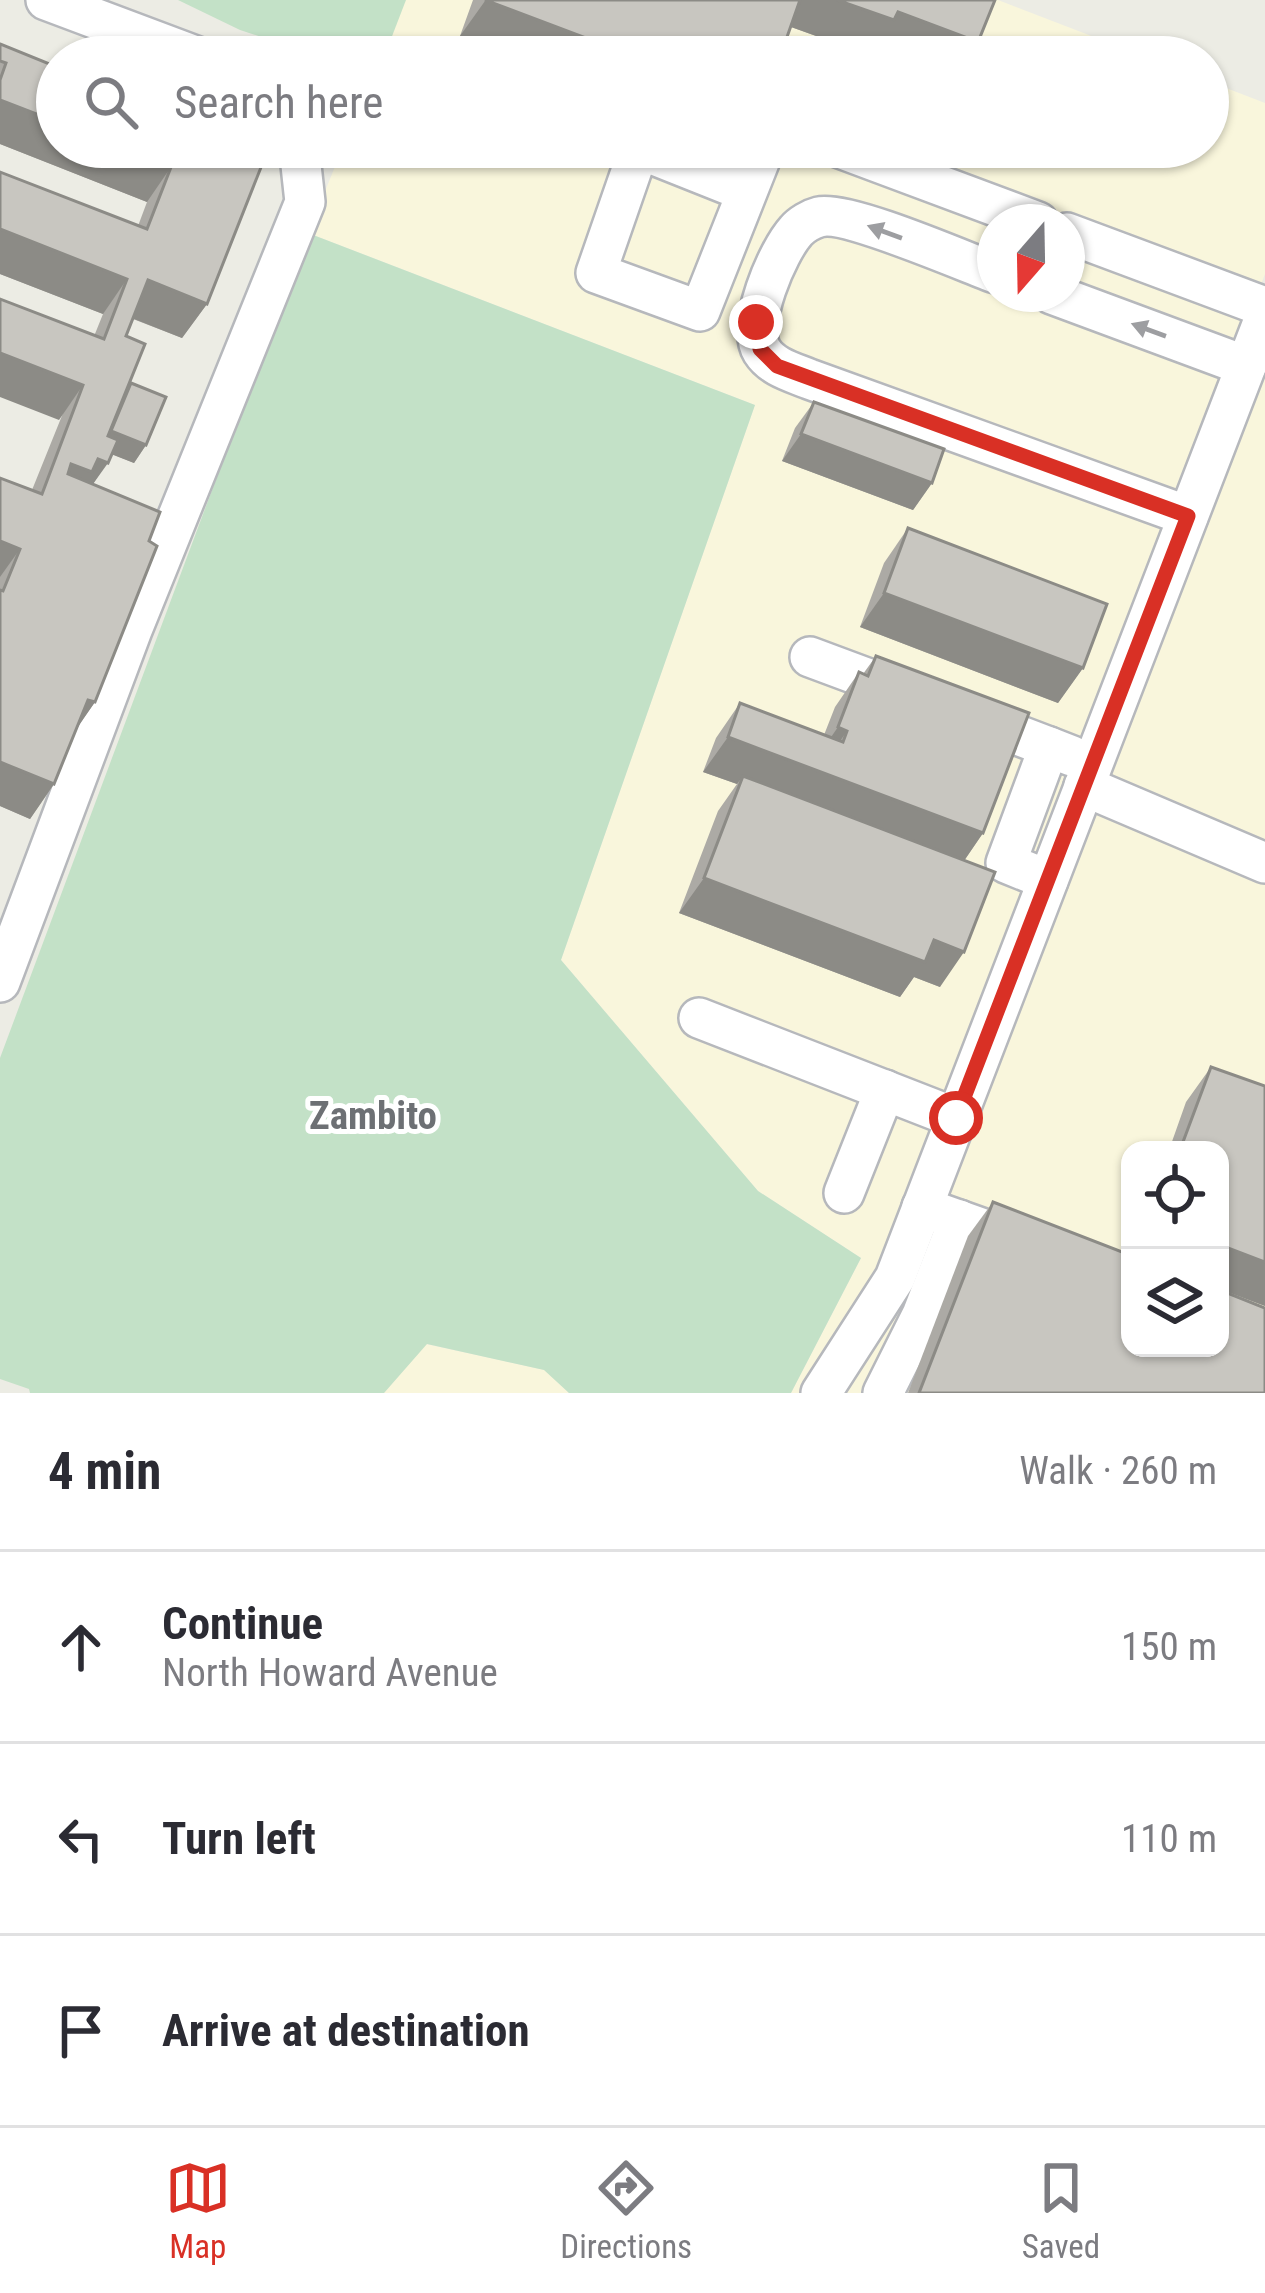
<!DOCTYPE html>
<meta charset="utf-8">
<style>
body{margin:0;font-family:"Roboto Condensed",sans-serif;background:#f2f2f3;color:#2b2b33}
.controls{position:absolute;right:36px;bottom:36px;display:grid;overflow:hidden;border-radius:24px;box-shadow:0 3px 9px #0004}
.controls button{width:108px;height:108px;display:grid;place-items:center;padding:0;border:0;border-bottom:3px solid #e1e1e2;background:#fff;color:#2b2b33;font:60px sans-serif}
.compass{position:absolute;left:977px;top:204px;width:108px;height:108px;border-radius:50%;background:#fff;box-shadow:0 3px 9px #0004;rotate:200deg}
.stop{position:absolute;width:36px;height:36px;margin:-27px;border:9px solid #d93025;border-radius:50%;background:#fff}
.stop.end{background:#d93025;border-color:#fff;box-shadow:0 3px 12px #0008}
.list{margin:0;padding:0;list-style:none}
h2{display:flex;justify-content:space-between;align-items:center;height:156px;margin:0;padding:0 48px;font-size:51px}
h2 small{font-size:39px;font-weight:400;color:#7c7c81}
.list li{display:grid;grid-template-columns:78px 1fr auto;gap:36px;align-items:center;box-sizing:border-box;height:192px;padding:0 48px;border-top:3px solid #e1e1e2}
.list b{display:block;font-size:45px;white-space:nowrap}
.list p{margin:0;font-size:39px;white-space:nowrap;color:#7c7c81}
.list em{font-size:39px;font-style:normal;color:#7c7c81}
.icon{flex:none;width:66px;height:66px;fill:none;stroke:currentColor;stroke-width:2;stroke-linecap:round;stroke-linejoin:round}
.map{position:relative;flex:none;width:1265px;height:1393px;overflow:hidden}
.search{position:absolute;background:#fff;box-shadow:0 3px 9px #0004;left:36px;right:36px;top:36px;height:132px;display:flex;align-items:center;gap:30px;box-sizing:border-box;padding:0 42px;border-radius:66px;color:#7c7c81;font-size:45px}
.sheet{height:732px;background:#fff}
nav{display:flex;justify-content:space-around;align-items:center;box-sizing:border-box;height:168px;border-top:3px solid #e1e1e2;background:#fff;font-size:33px;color:#7c7c81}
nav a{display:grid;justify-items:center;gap:6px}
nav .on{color:#d93025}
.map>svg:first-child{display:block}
</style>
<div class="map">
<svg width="1265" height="1393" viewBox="0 0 1265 1393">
<rect width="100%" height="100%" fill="#ecece4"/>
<g fill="#f9f6dc" fill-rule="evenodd">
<path d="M402,0H998L1146,57H379Z"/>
<path d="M1208,81L1265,103V274L881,1271L803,1393H791L861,1258L758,1191L561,960L755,405L308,233L343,147H1208ZM995,222H1067V294H995Z"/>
<path d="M1265,358V1393H839ZM1130,1150H1220V1348H1130Z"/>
<path d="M426,1344L545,1370L569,1393H384Z"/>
</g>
<g fill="#c3e1c7">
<path d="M178,0H406L384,57H323L240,30Z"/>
<path d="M308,233L755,405L561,960L758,1191L861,1258L791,1393H569L544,1370L427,1344L384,1393H30L29,1389L0,1379V1058Z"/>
</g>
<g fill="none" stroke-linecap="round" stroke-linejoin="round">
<g stroke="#b6b8bc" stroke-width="44">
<g id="minor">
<path d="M46,0L198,57"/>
<path d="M837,147L1038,222"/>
<path d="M747,192L639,149L596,273L700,311L765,147"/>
<path d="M1067,233L1265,307"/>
<path d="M995,273C963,261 846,210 819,217C811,219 801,225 796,231C777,252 746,325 762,351C772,367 792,372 809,379L1188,516"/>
<path d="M1052,294L1246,366"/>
<path d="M810,657L904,692"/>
<path d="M970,717L1049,747"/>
<path d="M1084,786L1265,863"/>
<path d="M1048,880L1006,863L1049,747L1072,756"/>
<path d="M0,982L132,630L305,202L299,147"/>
<path d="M699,1018L956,1118"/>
<path d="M844,1193L885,1090"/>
<path d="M922,1207L1023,1243"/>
<path d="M821,1393L895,1278L1265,317"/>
<path d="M883,1393L922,1315L959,1220"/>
</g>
</g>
<use href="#minor" stroke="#fff" stroke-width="39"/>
</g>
<g fill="#acaaa5">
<path d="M473,0H995L978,42L968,57H900L875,47L869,55L791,27L460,36Z"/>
<path d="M0,44L57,147H269L207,304L182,338L133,319L126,336L127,389L146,445L134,463L112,454L93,484L149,541L95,702L76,729L54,784L30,819L0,806V478L32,490L103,314L0,274V172L138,226L147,202L0,144Z"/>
<path d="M814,402L932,483L913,510L782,461L795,428Z"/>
<path d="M908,528L1083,668L1058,703L860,627L884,563Z"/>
<path d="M876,656L983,833L964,861L940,987L914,977L900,997L679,913L718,811L737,784L703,772L716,738L740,703L824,735L835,707L859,672L863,674Z"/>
<path d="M1211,1067L1265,1086V1306L1220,1289V1150H1169L1186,1102Z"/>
<path d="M993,1202L1265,1393H908L968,1236Z"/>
</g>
<g fill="#8c8b86">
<path d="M796,0H837L898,12L978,42L968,57H900L875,47L869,55L780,23Z"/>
<path d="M485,1L636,57H518L460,36Z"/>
<path d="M0,100L57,122V147H119L171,167L147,202L0,144Z"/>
<path d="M0,229L127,279L103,314L0,274Z"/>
<path d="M148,280L207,304L182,338L124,315Z"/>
<path d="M0,353L83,385L59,420L0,397Z"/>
<path d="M111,431L146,445L134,463L98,449Z"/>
<path d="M801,434L932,483L913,510L782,461Z"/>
<path d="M98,459L108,463L83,498L47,499L71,464Z"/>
<path d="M0,541L20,549L0,577Z"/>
<path d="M884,593L1083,668L1058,703L860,627Z"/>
<path d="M88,700L95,702L71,737Z"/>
<path d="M838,727L847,731L823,766L814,762Z"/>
<path d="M728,737L983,833L959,868L743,776L737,784L703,772Z"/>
<path d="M0,762L54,784L30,819L0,806Z"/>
<path d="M704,878L934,940L964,952L940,987L914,977L900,997L679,913Z"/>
<path d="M1220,1245L1265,1262V1306L1220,1289Z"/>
</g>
<g fill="#c8c6c0" stroke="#8c8b86" stroke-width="3">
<path d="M485,0H800L780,57H636Z"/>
<path d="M837,0H995L978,42L898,12L894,20Z"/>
<path d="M0,44L57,67V122L0,100V80L6,63L0,61Z"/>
<path d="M119,147H269L207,304L148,280L126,336L145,344L108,436L118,440L108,463L98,459L92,472L71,464L68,474L160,512L149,541L157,546L95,702L88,700L54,784L0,762V590L3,591L20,549L0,541V478L42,494L83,385L0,353V299L104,339L127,279L0,229V172L147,229L171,167Z"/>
<path d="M131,383L166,397L146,445L111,431Z"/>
<path d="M814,402L944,449L932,483L801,434Z"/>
<path d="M908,528L1107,604L1083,668L884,593Z"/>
<path d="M876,656L1029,713L983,833L728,737L740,703L843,742L847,731L838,727L859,672L868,676Z"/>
<path d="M743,776L995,872L964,952L934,940L925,962L704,878Z"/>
<path d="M1211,1067L1265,1086V1262L1220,1245V1150H1180Z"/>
<path d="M993,1202L1130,1255V1348H1220V1290L1265,1308V1393H919Z"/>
</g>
<defs><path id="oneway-solid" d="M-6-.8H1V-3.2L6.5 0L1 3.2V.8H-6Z" transform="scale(3)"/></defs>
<g fill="#9d9ea1">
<use href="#oneway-solid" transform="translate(885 232) rotate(-160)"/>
<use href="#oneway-solid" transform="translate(1149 330) rotate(-160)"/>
</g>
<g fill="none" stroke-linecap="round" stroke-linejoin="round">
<path stroke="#d93025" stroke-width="15" d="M756,322L760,349L777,366L1188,516L956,1118"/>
</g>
<g text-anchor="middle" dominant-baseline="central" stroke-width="10" stroke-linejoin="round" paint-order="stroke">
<g font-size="39" font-weight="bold" fill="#6d7074" stroke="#fff">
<text x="373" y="1116">Zambito</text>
</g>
</g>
</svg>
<div class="controls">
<button><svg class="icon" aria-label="locate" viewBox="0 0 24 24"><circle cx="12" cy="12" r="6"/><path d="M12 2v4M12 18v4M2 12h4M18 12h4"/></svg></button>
<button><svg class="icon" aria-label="layers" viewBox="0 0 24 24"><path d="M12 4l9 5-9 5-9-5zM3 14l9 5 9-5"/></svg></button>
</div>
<svg class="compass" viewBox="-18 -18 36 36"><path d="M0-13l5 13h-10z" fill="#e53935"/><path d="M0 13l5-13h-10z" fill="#7c7c81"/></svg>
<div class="stop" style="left:956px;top:1118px"></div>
<div class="stop end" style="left:756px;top:322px"></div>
<div class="search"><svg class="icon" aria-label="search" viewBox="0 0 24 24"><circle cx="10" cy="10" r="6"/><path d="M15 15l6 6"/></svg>Search here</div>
</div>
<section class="sheet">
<h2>4 min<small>Walk · 260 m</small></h2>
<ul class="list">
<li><svg class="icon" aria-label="ahead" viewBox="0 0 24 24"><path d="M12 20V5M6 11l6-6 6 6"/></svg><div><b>Continue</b><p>North Howard Avenue</p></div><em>150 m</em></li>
<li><svg class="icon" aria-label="left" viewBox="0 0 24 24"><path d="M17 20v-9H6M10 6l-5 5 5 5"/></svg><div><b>Turn left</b></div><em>110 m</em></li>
<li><svg class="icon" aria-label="arrive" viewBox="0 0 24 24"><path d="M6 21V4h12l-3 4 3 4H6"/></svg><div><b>Arrive at destination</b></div></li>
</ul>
</section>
<nav>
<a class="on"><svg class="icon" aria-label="map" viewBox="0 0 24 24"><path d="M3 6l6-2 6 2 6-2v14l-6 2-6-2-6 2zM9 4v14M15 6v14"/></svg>Map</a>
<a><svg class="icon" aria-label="directions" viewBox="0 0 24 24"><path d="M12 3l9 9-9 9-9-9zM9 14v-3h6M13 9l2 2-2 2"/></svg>Directions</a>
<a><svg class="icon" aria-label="saved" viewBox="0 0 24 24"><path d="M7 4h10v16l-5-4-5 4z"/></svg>Saved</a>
</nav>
